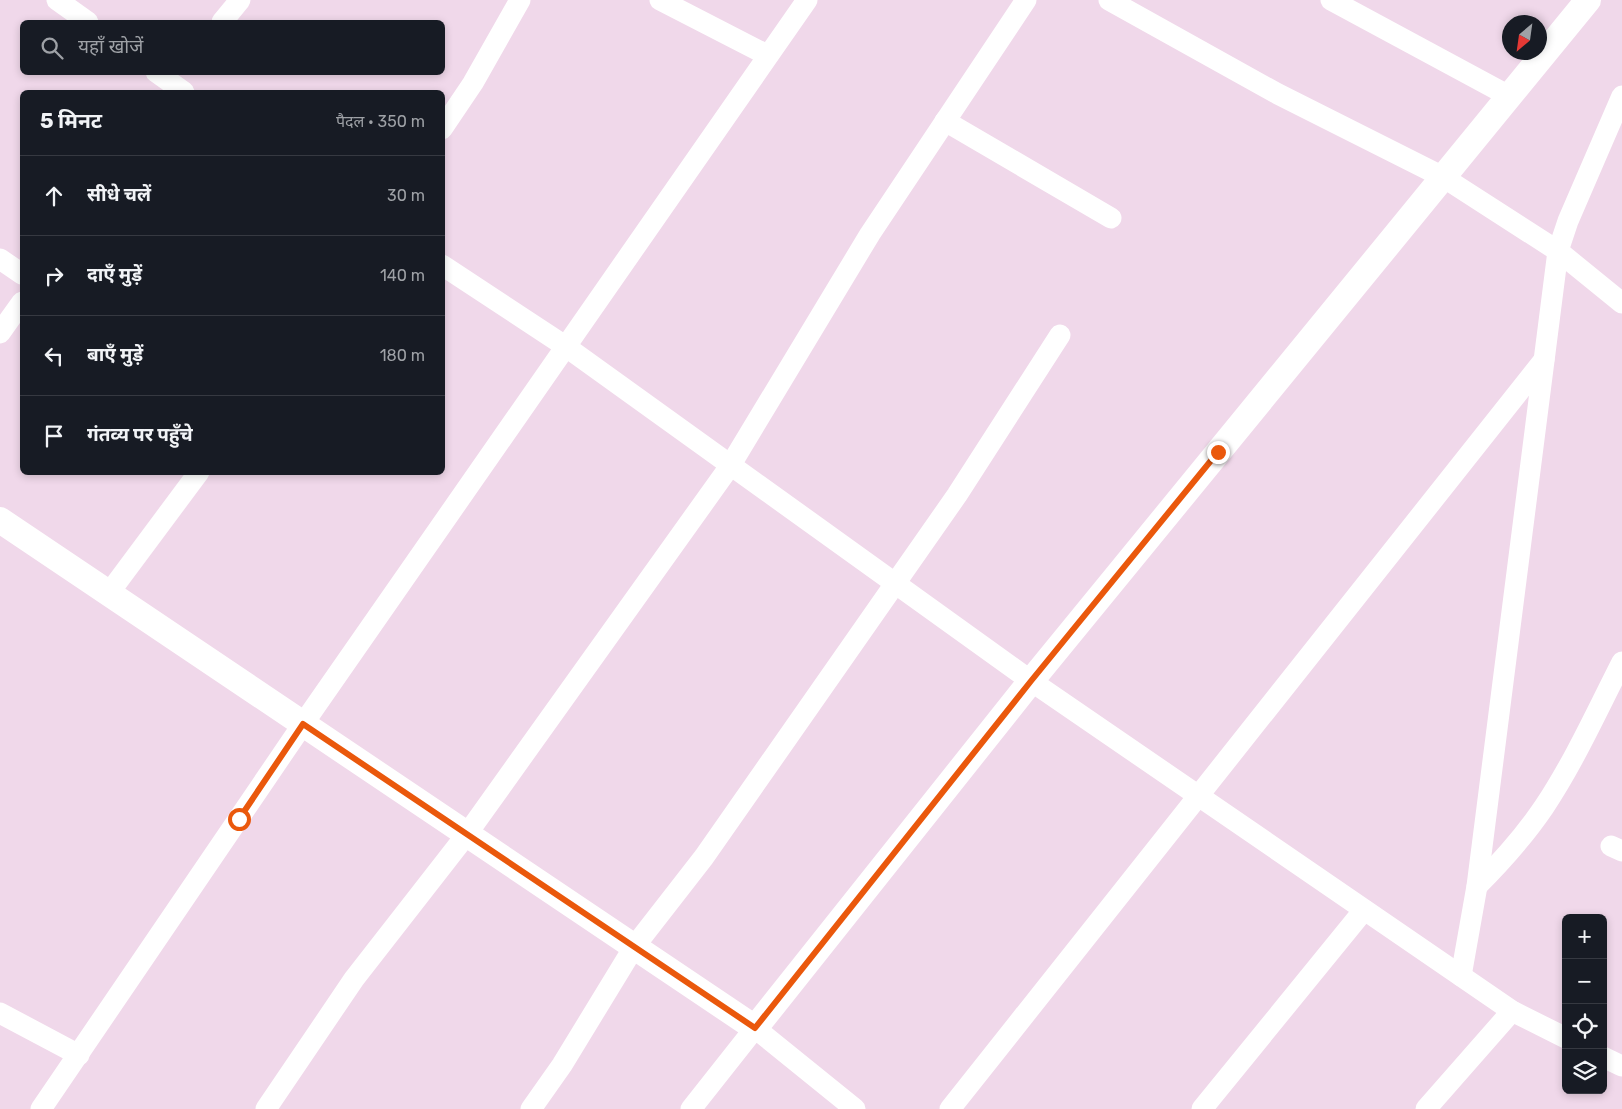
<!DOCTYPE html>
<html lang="hi">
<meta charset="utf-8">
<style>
body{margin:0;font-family:Rubik,"Noto Sans Devanagari",sans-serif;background:#20242c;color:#f1f3f6}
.controls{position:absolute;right:15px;bottom:15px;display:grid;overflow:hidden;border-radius:8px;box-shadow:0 2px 8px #0003}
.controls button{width:45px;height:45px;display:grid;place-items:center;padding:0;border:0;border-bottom:1px solid #363941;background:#171b24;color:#f1f3f6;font:25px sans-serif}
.compass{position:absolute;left:1502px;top:15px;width:45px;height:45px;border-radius:50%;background:#171b24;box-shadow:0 2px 8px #0003;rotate:209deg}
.stop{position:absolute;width:15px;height:15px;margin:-11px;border:4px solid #ea580c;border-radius:50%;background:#fff}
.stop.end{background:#ea580c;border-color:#fff;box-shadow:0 1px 5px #0008}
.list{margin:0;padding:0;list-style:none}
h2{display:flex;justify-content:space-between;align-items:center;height:65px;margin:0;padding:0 20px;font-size:21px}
h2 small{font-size:16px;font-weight:400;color:#9ea1a6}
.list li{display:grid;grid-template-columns:32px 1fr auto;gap:15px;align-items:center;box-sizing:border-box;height:80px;padding:0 20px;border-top:1px solid #363941}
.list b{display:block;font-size:19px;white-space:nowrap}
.list em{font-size:16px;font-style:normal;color:#9ea1a6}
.icon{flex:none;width:28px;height:28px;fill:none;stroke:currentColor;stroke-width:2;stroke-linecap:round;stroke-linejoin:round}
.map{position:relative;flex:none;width:1622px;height:1109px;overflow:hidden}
.search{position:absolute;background:#171b24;box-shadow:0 2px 8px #0003;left:20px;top:20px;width:425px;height:55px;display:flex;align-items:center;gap:12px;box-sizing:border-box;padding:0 18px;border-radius:8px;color:#9ea1a6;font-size:19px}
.panel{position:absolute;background:#171b24;box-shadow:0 2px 8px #0003;left:20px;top:90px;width:425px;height:385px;border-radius:8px}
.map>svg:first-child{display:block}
</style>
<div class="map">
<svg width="1622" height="1109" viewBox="0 0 1622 1109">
<rect width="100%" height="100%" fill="#f0d8ea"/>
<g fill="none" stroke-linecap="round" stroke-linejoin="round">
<g stroke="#fff" stroke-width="21">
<path d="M57,0L88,22"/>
<path d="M660,0L767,55"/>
<path d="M1109,0L1278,94L1443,177L1558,251L1622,303"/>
<path d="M1331,0L1509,96"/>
<path d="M222,22L240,0"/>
<path d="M156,72L184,92"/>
<path d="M945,121L1111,218"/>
<path d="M442,129L473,83L520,0"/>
<path d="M0,259L22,274"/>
<path d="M442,265L565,346L1031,681L1512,1011L1566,1038"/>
<path d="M0,333L22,302"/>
<path d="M109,593L199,472"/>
<path d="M1611,846L1622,851"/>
<path d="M1477,886C1501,862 1525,835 1544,807C1574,762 1597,711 1622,662"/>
<path d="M1461,976L1477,886L1558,251L1568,221L1622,96"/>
<path d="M0,1013L79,1055"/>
<path d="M1603,1057L1622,1066"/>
<path d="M41,1109L303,724L807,0"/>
<path d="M266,1109L354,979L467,834L730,466L870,234L1026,0"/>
<path d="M531,1109L562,1065L634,947L704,857L957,495L1060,335"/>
<path d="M691,1109L755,1028L855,1109"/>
<path d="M950,1109L1544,360"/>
<path d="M1202,1109L1364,910"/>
<path d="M1426,1109L1512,1011"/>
</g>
<path stroke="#fff" stroke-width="26" d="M0,520L755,1028L1031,681L1588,0"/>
</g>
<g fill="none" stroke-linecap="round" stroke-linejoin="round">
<path stroke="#ea580c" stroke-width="6" d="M239,819L303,724L755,1028L1031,681L1218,452"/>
</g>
</svg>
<div class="controls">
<button>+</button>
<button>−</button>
<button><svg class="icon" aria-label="locate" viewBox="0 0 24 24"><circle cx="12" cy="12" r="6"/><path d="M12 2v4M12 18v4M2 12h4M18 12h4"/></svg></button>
<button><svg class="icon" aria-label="layers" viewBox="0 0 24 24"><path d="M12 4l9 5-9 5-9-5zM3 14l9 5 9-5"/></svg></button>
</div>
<svg class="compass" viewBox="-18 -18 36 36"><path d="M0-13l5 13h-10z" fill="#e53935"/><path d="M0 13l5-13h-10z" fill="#9ea1a6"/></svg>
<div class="stop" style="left:239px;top:819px"></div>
<div class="stop end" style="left:1218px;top:452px"></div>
<div class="search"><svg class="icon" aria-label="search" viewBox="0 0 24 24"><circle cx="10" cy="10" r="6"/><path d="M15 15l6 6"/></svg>यहाँ खोजें</div>
<section class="panel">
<h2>5 मिनट<small>पैदल · 350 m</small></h2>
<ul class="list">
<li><svg class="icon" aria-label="ahead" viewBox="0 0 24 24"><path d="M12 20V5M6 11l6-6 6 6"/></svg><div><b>सीधे चलें</b></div><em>30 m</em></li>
<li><svg class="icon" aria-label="right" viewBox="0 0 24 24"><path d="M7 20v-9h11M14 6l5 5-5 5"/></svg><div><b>दाएँ मुड़ें</b></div><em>140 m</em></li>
<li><svg class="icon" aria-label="left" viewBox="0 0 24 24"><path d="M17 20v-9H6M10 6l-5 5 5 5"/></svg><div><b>बाएँ मुड़ें</b></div><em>180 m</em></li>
<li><svg class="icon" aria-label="arrive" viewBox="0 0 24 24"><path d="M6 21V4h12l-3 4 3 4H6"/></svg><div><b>गंतव्य पर पहुँचे</b></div></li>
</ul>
</section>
</div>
